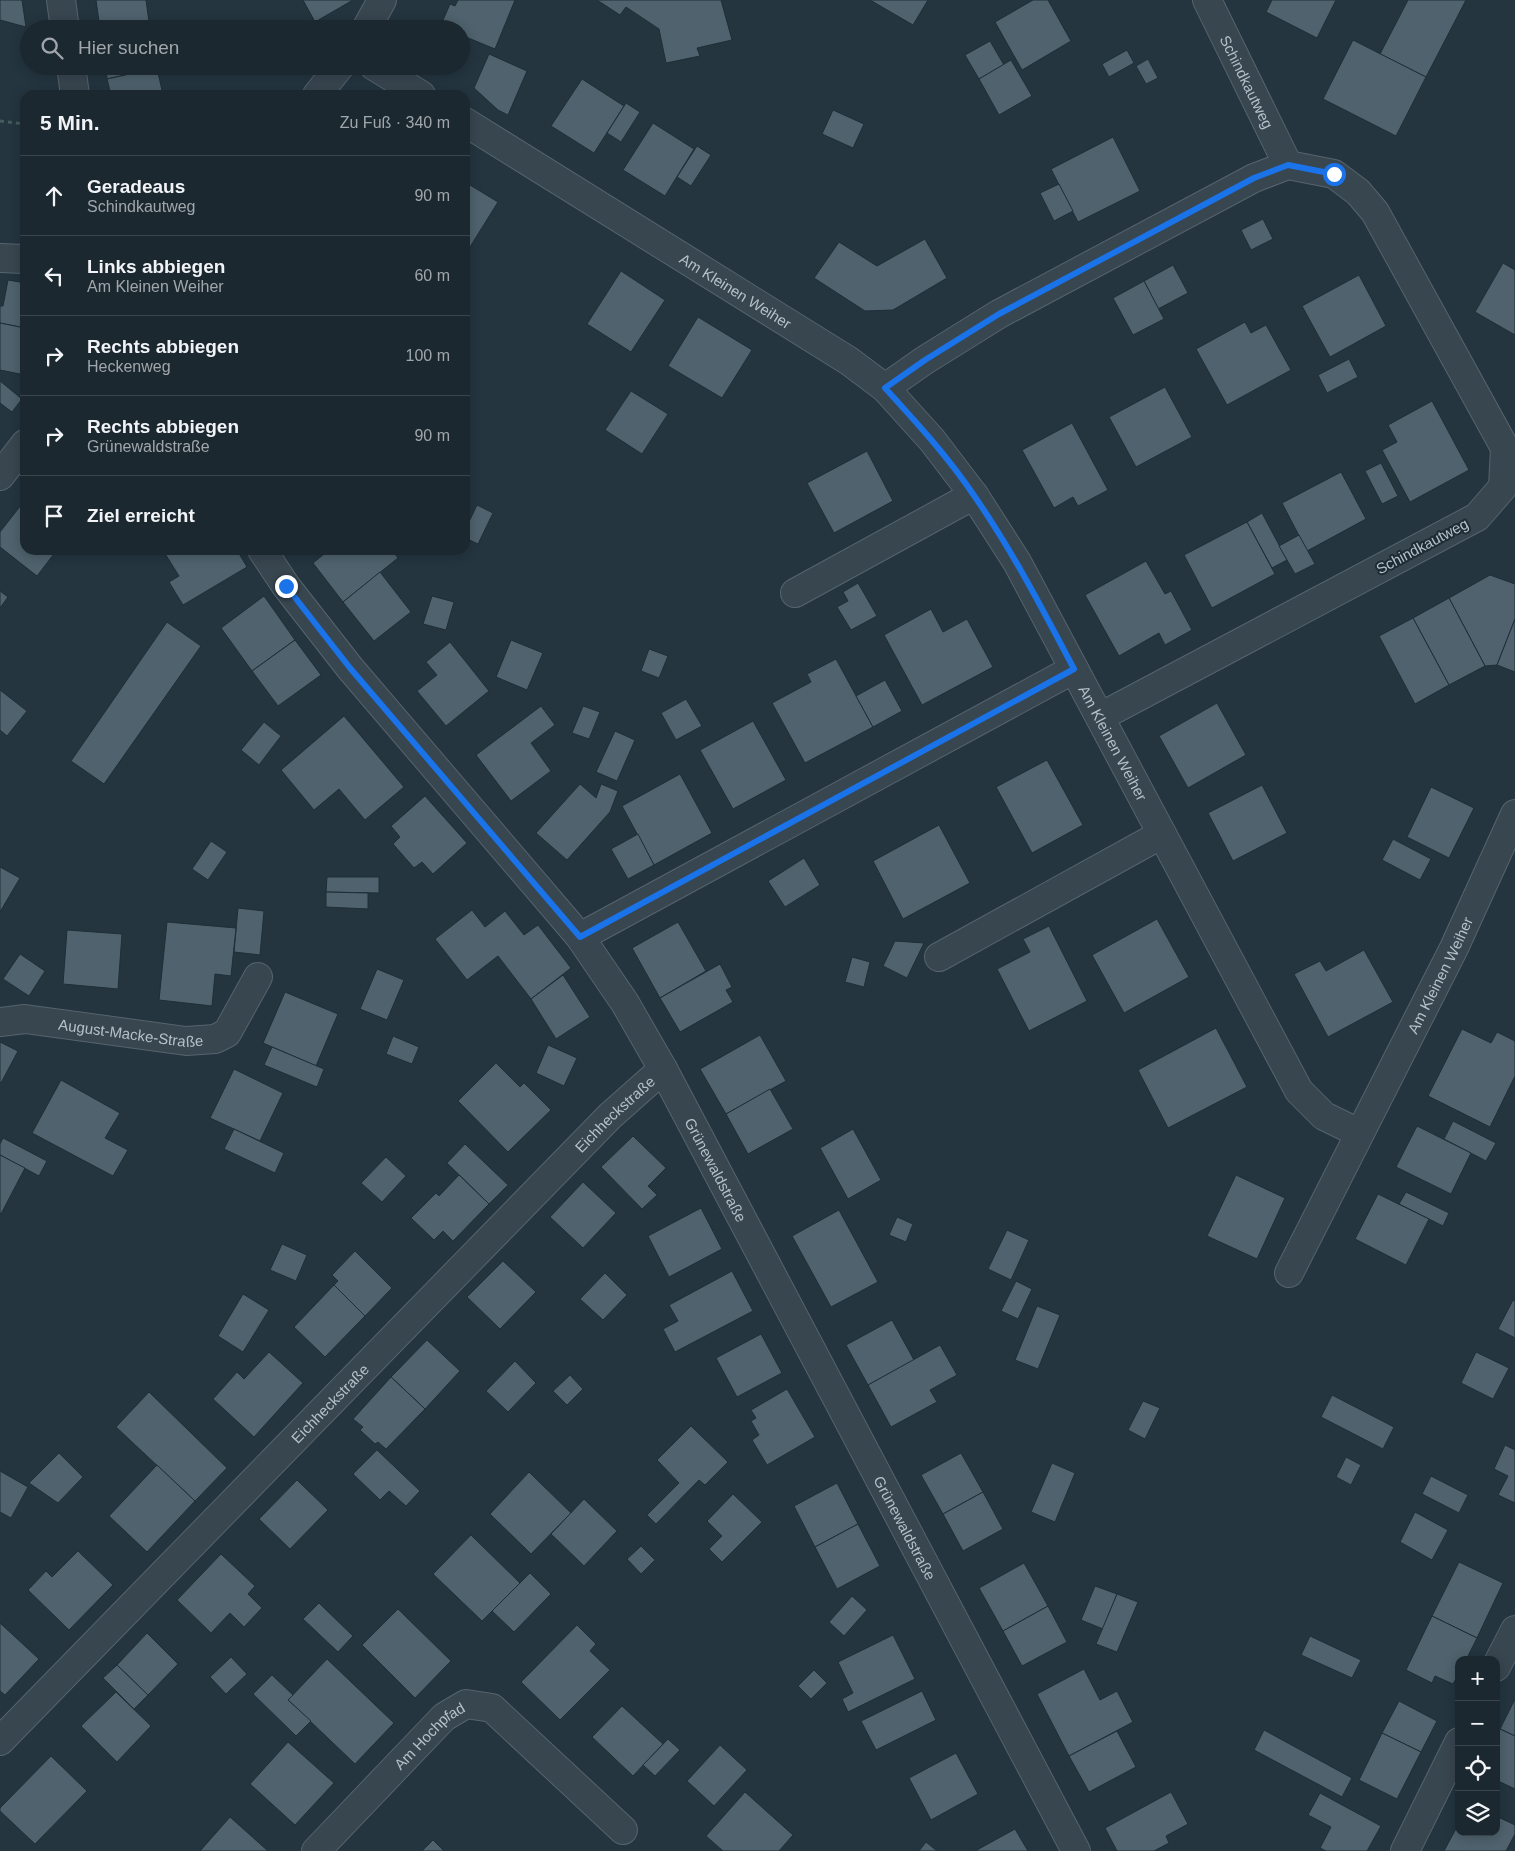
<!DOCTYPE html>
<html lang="de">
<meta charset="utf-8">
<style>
body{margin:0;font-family:Arial,sans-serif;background:#28343c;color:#f1f3f6}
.controls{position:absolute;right:15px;bottom:15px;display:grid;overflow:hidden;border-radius:10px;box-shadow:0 2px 12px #0003}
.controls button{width:45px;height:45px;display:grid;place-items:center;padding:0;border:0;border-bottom:1px solid #39444c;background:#1b2830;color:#f1f3f6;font:25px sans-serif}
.stop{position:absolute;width:15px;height:15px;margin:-11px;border:4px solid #1a73e8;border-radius:50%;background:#fff}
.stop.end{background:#1a73e8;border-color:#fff;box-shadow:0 1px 5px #0008}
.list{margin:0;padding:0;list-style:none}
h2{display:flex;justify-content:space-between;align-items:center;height:65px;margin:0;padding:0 20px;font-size:21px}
h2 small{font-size:16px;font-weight:400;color:#a0a6ab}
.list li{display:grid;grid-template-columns:32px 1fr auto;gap:15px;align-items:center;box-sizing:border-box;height:80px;padding:0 20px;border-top:1px solid #39444c}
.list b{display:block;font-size:19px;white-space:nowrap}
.list p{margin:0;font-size:16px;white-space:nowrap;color:#a0a6ab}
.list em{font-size:16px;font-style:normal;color:#a0a6ab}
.icon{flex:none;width:28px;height:28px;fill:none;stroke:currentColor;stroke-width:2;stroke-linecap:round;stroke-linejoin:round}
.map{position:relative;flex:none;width:1515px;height:1851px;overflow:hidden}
.search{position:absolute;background:#1b2830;box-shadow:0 2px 12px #0003;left:20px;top:20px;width:450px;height:55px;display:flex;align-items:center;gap:12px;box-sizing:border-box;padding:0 18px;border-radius:28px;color:#a0a6ab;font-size:19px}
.panel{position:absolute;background:#1b2830;box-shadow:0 2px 12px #0003;left:20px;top:90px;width:450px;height:465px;border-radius:15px}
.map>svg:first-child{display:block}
</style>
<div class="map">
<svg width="1515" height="1851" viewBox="0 0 1515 1851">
<rect width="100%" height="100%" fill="#243540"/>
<g fill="#4f626d" stroke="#1f2e37">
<path d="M0,0H22L26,27L0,20Z"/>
<path d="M96,0H146L150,29H100Z"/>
<path d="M303,0H353L315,22Z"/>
<path d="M458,0H515L495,49L461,35V29H445L440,27L450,4L455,6Z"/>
<path d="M597,0H721L732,40L697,48L700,56L666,63L659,29L626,7L620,15Z"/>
<path d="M870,0H928L913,25Z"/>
<path d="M1033,0H1048L1071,41L1022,70L995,22Z"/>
<path d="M1272,0H1336L1317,38L1266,12Z"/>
<path d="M1408,0H1466L1426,77L1380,54Z"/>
<path d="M1353,40L1426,77L1396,136L1323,99Z"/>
<path d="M990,41L1004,65L979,79L965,55Z"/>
<path d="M1127,50L1134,63L1109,77L1102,64Z"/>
<path d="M489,54L527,71L508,115L498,110L474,88Z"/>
<path d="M1148,59L1158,78L1146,84L1136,66Z"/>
<path d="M1011,60L1032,96L999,115L979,79Z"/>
<path d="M106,66H156L157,68L107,79Z"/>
<path d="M157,68L163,95H111L107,79Z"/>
<path d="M582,79L624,106L594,153L551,126Z"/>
<path d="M626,103L640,112L621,142L607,133Z"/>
<path d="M833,110L864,124L853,148L822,134Z"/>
<path d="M653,123L694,149L665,196L623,170Z"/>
<path d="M1113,137L1140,191L1078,222L1051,169Z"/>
<path d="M697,146L711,155L691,186L677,177Z"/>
<path d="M465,182L498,202L465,255Z"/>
<path d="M1059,184L1073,211L1054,221L1040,193Z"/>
<path d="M1263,219L1273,239L1251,250L1241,230Z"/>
<path d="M925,239L947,278L893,310L865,311L814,278L839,242L877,266Z"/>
<path d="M1503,263L1515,270V335L1475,312Z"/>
<path d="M1173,265L1188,293L1158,309L1144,281Z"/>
<path d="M621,271L665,300L631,352L587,324Z"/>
<path d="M1359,275L1386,326L1330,357L1302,306Z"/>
<path d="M8,280L25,283V328L0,323V306H3Z"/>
<path d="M1144,281L1164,319L1133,335L1113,298Z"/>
<path d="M698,317L752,350L722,398L668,366Z"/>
<path d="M1245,322L1251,333L1266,325L1291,370L1227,405L1196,349Z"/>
<path d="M0,323L25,328V375L0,370Z"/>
<path d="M1349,359L1358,377L1327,393L1318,375Z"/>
<path d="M0,381L22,399L12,412L0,403Z"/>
<path d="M1165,387L1192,437L1136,467L1109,417Z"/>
<path d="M631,391L668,414L642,454L605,430Z"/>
<path d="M1432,401L1469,470L1410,502L1382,450L1397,442L1388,425Z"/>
<path d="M1072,423L1108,490L1078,506L1073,497L1054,508L1022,450Z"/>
<path d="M867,451L893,501L834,533L807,483Z"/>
<path d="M1381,463L1398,496L1382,504L1365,471Z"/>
<path d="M1341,472L1366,519L1307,551L1282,503Z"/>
<path d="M25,500V550H57L37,576L0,547V532Z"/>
<path d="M477,505L493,513L478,544L465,538V530Z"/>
<path d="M1262,513L1287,560L1272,568L1247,522Z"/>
<path d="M1247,522L1275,574L1212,608L1184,555Z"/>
<path d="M1299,535L1315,564L1295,574L1279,546Z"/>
<path d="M167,550H237L247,567L183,605L169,582L179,576L164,552Z"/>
<path d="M329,550H362L363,551L365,550H392L398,558L343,602L313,563Z"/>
<path d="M1146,561L1165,594L1171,591L1192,630L1165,645L1159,633L1119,656L1085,595Z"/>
<path d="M380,572L411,612L374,641L343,602Z"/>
<path d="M1490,575L1515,584V619L1497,665L1485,666L1449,598Z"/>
<path d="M858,583L877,616L851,630L837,607L848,601L843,592Z"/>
<path d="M0,591L8,597L0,608Z"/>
<path d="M264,596L295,640L252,671L221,628Z"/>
<path d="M432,596L454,602L446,630L423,624Z"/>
<path d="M1449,598L1485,666L1449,685L1413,618Z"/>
<path d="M931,609L943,632L967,619L993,667L922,705L884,635Z"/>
<path d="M1413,618L1449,685L1415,704L1379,636Z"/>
<path d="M1515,619V672L1497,665Z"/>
<path d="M167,622L201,646L104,784L71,761Z"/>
<path d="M295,640L321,675L278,706L252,671Z"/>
<path d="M511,640L543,653L527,690L496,677Z"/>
<path d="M450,642L489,691L446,726L417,691L437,675L426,662Z"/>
<path d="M649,649L668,656L659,678L641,671Z"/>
<path d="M836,659L873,727L805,763L772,703L811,682L807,674Z"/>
<path d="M885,680L902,711L873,727L856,696Z"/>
<path d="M0,690L27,711L7,736L0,730Z"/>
<path d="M686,699L702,726L676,740L661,713Z"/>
<path d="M1217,703L1246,755L1188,788L1159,736Z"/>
<path d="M541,706L555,725L531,743L551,771L511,801L476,755Z"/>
<path d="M583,706L600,712L589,739L572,733Z"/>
<path d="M344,716L404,787L365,820L339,789L314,810L281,770Z"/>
<path d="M753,721L786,780L733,809L700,750Z"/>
<path d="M264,722L281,736L259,765L241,750Z"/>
<path d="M615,731L635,740L617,781L596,772Z"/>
<path d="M1047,760L1083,825L1032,853L996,787Z"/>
<path d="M680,774L712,833L654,865L622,806Z"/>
<path d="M580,784L596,798L601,784L618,791L610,812L567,860L536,833Z"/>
<path d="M1262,785L1287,833L1233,861L1208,813Z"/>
<path d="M1431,787L1474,808L1449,858L1407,837Z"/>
<path d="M425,796L467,843L433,874L422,862L414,868L393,844L400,837L391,826Z"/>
<path d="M939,825L970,883L903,919L873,861Z"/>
<path d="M638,834L654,865L628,879L611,849Z"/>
<path d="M1393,839L1431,859L1420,880L1382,860Z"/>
<path d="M211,841L227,852L208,880L192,869Z"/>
<path d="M804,858L820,885L785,907L768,881Z"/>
<path d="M0,867L20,878L0,912Z"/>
<path d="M327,877H379V893L326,892Z"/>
<path d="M326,892L368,893V909L326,907Z"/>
<path d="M238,908L264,911L260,955L234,952Z"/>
<path d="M472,910L485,927L505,911L524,935L538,925L571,968L531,999L498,956L467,980L435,939Z"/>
<path d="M1157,919L1189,977L1124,1013L1092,955Z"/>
<path d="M167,922L236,928L231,976L215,974L212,1006L159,1000Z"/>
<path d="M678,922L706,971L660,998L632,948Z"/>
<path d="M1049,926L1087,1001L1029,1031L997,969L1030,952L1023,939Z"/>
<path d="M67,930L122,934L118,989L63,984Z"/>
<path d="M895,941L924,943L907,978L883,966Z"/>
<path d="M1364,950L1393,1002L1328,1037L1294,974L1320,961L1326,971Z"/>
<path d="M20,954L45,971L29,996L3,979Z"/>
<path d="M852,957L870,962L864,987L845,982Z"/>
<path d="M720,964L732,987L726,990L733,1002L680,1032L660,998Z"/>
<path d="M377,969L404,980L387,1020L360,1009Z"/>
<path d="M563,975L590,1017L556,1039L531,999Z"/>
<path d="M285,992L338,1014L316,1066L263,1043Z"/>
<path d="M1216,1028L1247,1087L1168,1128L1138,1070Z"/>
<path d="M1462,1029L1491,1043L1497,1032L1515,1041V1076L1490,1127L1428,1096Z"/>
<path d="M760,1035L786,1081L726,1114L700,1069Z"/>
<path d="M393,1036L419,1047L412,1064L386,1054Z"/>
<path d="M0,1042L18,1051L1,1083L0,1082Z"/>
<path d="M548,1045L577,1058L564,1086L536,1073Z"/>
<path d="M272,1047L324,1069L317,1087L264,1065Z"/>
<path d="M496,1063L520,1087L524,1083L551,1110L508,1152L458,1101Z"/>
<path d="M234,1069L283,1093L260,1141L210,1118Z"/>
<path d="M61,1080L120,1113L105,1138L128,1150L113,1176L32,1133Z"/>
<path d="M770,1089L793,1129L748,1154L726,1114Z"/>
<path d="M1453,1121L1496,1143L1486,1161L1444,1139Z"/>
<path d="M1417,1126L1471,1153L1451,1194L1396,1167Z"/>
<path d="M234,1129L284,1153L275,1173L224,1149Z"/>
<path d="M853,1129L881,1180L848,1199L820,1148Z"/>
<path d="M633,1136L666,1168L648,1186L657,1195L642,1209L601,1167Z"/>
<path d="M3,1138L47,1161L39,1176L0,1155V1144Z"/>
<path d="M465,1144L508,1185L489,1204L447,1163Z"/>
<path d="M0,1155L25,1168L1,1214L0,1213Z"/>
<path d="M386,1157L406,1176L382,1202L361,1183Z"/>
<path d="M459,1175L489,1204L453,1241L443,1231L434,1240L411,1218L436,1193L439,1196Z"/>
<path d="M1236,1175L1285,1198L1257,1259L1207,1236Z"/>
<path d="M583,1182L616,1213L583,1248L550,1217Z"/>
<path d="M1406,1192L1449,1213L1443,1226L1399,1204Z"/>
<path d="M1378,1194L1429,1219L1406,1265L1355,1239Z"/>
<path d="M701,1208L722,1249L669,1277L648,1236Z"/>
<path d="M839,1210L878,1282L831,1307L792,1236Z"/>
<path d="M897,1217L913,1224L906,1242L889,1235Z"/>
<path d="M1007,1230L1029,1240L1011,1280L988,1269Z"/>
<path d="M282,1244L307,1255L296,1281L270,1270Z"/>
<path d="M355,1251L392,1288L365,1316L334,1285L338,1281L332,1275Z"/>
<path d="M503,1261L536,1292L500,1329L467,1297Z"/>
<path d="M732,1271L753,1311L675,1352L663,1329L678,1321L669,1305Z"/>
<path d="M605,1273L627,1295L603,1320L580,1299Z"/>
<path d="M1016,1281L1032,1289L1018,1319L1001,1311Z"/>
<path d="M334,1285L365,1316L325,1357L294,1327Z"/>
<path d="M243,1294L269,1310L243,1352L218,1336Z"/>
<path d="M1513,1300L1515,1301V1338L1498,1329Z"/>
<path d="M1037,1306L1060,1315L1038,1369L1015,1360Z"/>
<path d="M892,1320L914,1360L868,1385L846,1345Z"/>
<path d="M761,1334L782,1373L737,1397L716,1358Z"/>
<path d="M427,1340L460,1371L425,1409L391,1377Z"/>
<path d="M940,1345L957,1375L930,1390L937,1402L891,1427L868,1385Z"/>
<path d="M269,1352L303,1383L254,1437L213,1399L237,1372L244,1379Z"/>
<path d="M1476,1352L1509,1368L1493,1399L1461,1383Z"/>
<path d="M515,1361L536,1383L508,1412L486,1391Z"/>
<path d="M570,1375L583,1389L567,1405L553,1391Z"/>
<path d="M391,1377L425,1409L386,1449L378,1442L375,1444L360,1430L363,1427L353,1419Z"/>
<path d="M787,1389L815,1437L767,1465L752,1440L759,1435L751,1421L756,1418L751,1410Z"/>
<path d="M149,1392L227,1468L195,1501L116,1427Z"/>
<path d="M1332,1395L1394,1427L1383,1449L1321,1417Z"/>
<path d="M1143,1401L1160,1408L1145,1439L1128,1430Z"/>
<path d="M691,1426L728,1462L705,1485L699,1480L656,1524L647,1515L679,1483L657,1460Z"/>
<path d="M1505,1445L1515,1450V1503L1498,1495L1508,1476L1494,1469Z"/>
<path d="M377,1450L420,1491L406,1506L389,1491L380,1500L353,1474Z"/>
<path d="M59,1453L83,1477L58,1503L29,1483Z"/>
<path d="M961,1453L983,1492L943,1514L921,1475Z"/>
<path d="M1346,1457L1361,1465L1351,1485L1336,1477Z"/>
<path d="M1052,1463L1075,1473L1055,1522L1031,1512Z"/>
<path d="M157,1465L195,1501L147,1552L109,1516Z"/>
<path d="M0,1471L28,1487L11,1518L0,1512Z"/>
<path d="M529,1472L571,1513L531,1554L490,1514Z"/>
<path d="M1431,1476L1468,1495L1459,1513L1422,1494Z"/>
<path d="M297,1480L328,1510L290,1549L259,1519Z"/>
<path d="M837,1483L858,1524L815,1547L794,1506Z"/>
<path d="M983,1492L1003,1529L963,1551L943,1514Z"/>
<path d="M733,1494L762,1522L722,1562L709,1549L722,1536L707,1521Z"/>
<path d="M584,1499L617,1531L584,1566L551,1534Z"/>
<path d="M1415,1512L1448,1530L1432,1560L1400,1542Z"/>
<path d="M858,1524L880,1566L837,1589L815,1547Z"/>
<path d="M471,1535L520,1583L482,1621L433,1574Z"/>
<path d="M641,1546L655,1560L641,1574L627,1559Z"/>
<path d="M78,1551L113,1585L69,1630L28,1590L46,1571L52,1577Z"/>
<path d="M221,1554L255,1586L248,1594L262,1608L244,1627L230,1613L211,1633L177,1600Z"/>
<path d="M1459,1562L1503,1583L1477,1638L1432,1616Z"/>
<path d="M1024,1563L1048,1606L1003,1631L979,1588Z"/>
<path d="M530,1573L551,1594L514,1632L492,1611Z"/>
<path d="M1095,1586L1117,1594L1103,1629L1081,1620Z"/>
<path d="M1117,1594L1138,1602L1117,1652L1096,1644Z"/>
<path d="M852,1596L867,1610L844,1636L829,1622Z"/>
<path d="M319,1603L353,1636L338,1652L303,1619Z"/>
<path d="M1048,1606L1067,1642L1022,1666L1003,1631Z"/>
<path d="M398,1609L451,1661L415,1698L362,1645Z"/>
<path d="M1432,1616L1477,1638L1466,1660H1459V1673L1453,1684L1435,1676L1432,1683L1406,1670Z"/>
<path d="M0,1623L39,1659L5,1695L0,1691Z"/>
<path d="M577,1625L596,1644L590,1651L610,1670L560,1720L521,1682Z"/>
<path d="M147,1633L178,1664L148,1695L117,1665Z"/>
<path d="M893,1635L915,1679L848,1712L842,1699L853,1693L838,1662Z"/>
<path d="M1310,1636L1361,1660L1352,1678L1301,1655Z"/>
<path d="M231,1657L247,1674L226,1694L210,1677Z"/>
<path d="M327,1659L394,1723L355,1764L288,1700Z"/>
<path d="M117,1665L148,1695L134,1709L103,1678Z"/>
<path d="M1084,1669L1100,1700L1117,1691L1133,1722L1069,1756L1037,1694Z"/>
<path d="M814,1670L827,1683L811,1699L798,1686Z"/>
<path d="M272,1675L293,1695L288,1700L311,1721L296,1736L253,1694Z"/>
<path d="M922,1691L936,1720L876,1750L861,1721Z"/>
<path d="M116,1692L151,1726L117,1762L81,1726Z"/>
<path d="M1515,1699V1736L1500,1729Z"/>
<path d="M1399,1701L1437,1721L1421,1752L1382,1733Z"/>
<path d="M622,1706L663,1744L633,1776L592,1737Z"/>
<path d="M1500,1729L1515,1736V1789L1496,1780V1737Z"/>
<path d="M1264,1730L1352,1778L1342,1797L1254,1750Z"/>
<path d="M1117,1731L1136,1767L1089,1792L1069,1756Z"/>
<path d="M1382,1733L1421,1752L1397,1799L1359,1780Z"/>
<path d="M668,1739L680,1750L655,1776L643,1765Z"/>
<path d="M288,1742L334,1783L295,1825L250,1784Z"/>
<path d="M720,1745L747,1770L714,1806L687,1781Z"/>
<path d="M956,1753L978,1794L931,1820L909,1778Z"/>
<path d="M51,1756L87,1791L35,1844L0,1811V1808Z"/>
<path d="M745,1792L793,1835L779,1851H723L706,1836Z"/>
<path d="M1171,1792L1188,1824L1166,1836L1169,1843L1154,1851H1117L1105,1828Z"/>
<path d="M1320,1793L1381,1826L1367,1851H1326L1320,1848L1331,1827L1308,1815Z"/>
<path d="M1496,1816L1515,1825V1834L1506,1851H1444L1459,1823V1832H1496Z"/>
<path d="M230,1817L268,1851H200Z"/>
<path d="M1015,1829L1028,1851H975Z"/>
<path d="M433,1840L444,1851H422Z"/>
<path d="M926,1842L937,1851H919Z"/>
</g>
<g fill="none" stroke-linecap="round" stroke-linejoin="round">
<g stroke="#56646d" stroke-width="30">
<g id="minor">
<path d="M61,0L65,29"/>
<path id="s1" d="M1207,0L1288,165"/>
<path d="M366,29L382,0"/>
<path d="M71,66L75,95"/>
<path d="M374,66L421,95"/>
<path d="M317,95L340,66"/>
<path id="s2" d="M465,122L849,361L885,388L932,440L974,495L1017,562L1299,1091L1324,1116L1359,1133"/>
<path d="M0,258L25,259"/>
<path d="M885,388L925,360L999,314L1254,178L1288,165L1334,174L1358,192L1375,212L1505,448L1503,487L1477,517L1100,717"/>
<path d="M0,476L25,444"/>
<path id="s3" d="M262,550L286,586L350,668L580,937L625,1003L663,1069L1076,1851"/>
<path d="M795,593L974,495"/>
<path d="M580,937L1074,669"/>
<path d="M939,957L1162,834"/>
<path id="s4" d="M0,1022L25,1019L186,1041L215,1039L227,1033L258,977"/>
<path id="s5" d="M1289,1273L1454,948L1515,814"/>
<path d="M1496,1667L1515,1630"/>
<path id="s6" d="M0,1741L610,1116L663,1069"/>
<path id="s7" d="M316,1851L444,1717L466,1704L492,1708L623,1830"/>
<path d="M1405,1851L1459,1742"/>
</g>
</g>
<path stroke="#445d5b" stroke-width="3" stroke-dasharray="4 4" stroke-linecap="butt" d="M0,121L25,124"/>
<use href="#minor" stroke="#384650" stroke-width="28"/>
</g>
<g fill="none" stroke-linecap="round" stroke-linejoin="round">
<path stroke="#1a73e8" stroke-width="6" d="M286,586L350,668L580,937L1074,669C1043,610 1013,552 975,497C949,458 917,423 885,388L925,360L999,314L1254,178L1288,165L1334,174"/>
</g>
<g text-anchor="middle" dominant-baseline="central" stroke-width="4" stroke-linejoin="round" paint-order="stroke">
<g font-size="15" fill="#b4c1ca" stroke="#1d2c35">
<text stroke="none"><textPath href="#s1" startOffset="91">Schindkautweg</textPath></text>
<text stroke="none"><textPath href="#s2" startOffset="319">Am Kleinen Weiher</textPath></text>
<text transform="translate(1422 546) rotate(-28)">Schindkautweg</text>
<text stroke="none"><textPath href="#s2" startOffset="921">Am Kleinen Weiher</textPath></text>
<text stroke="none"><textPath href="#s5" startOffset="334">Am Kleinen Weiher</textPath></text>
<text stroke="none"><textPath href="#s4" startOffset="132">August-Macke-Straße</textPath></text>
<text stroke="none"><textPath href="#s6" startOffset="878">Eichheckstraße</textPath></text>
<text stroke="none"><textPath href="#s3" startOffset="771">Grünewaldstraße</textPath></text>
<text stroke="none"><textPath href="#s6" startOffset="472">Eichheckstraße</textPath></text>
<text stroke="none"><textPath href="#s3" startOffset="1176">Grünewaldstraße</textPath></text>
<text stroke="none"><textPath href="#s7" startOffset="162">Am Hochpfad</textPath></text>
</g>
</g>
</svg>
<div class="controls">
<button>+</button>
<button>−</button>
<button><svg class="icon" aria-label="locate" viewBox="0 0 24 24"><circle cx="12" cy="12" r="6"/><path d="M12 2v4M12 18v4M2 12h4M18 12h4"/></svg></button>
<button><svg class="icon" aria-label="layers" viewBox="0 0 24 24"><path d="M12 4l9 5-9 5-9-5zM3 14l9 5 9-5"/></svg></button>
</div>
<div class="stop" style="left:1334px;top:174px"></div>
<div class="stop end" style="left:286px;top:586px"></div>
<div class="search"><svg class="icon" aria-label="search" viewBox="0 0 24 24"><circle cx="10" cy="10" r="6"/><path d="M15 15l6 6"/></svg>Hier suchen</div>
<section class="panel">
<h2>5 Min.<small>Zu Fuß · 340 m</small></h2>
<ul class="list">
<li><svg class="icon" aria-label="ahead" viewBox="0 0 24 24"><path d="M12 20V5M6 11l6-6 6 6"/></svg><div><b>Geradeaus</b><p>Schindkautweg</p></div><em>90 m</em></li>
<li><svg class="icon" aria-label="left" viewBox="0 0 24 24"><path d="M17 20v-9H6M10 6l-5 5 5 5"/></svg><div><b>Links abbiegen</b><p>Am Kleinen Weiher</p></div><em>60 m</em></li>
<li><svg class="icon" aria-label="right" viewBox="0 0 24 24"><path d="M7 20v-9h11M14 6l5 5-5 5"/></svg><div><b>Rechts abbiegen</b><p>Heckenweg</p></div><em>100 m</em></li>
<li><svg class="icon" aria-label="right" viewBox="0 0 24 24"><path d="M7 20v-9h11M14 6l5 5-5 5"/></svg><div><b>Rechts abbiegen</b><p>Grünewaldstraße</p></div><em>90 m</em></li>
<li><svg class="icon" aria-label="arrive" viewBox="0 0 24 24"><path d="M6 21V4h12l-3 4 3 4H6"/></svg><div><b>Ziel erreicht</b></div></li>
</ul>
</section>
</div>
